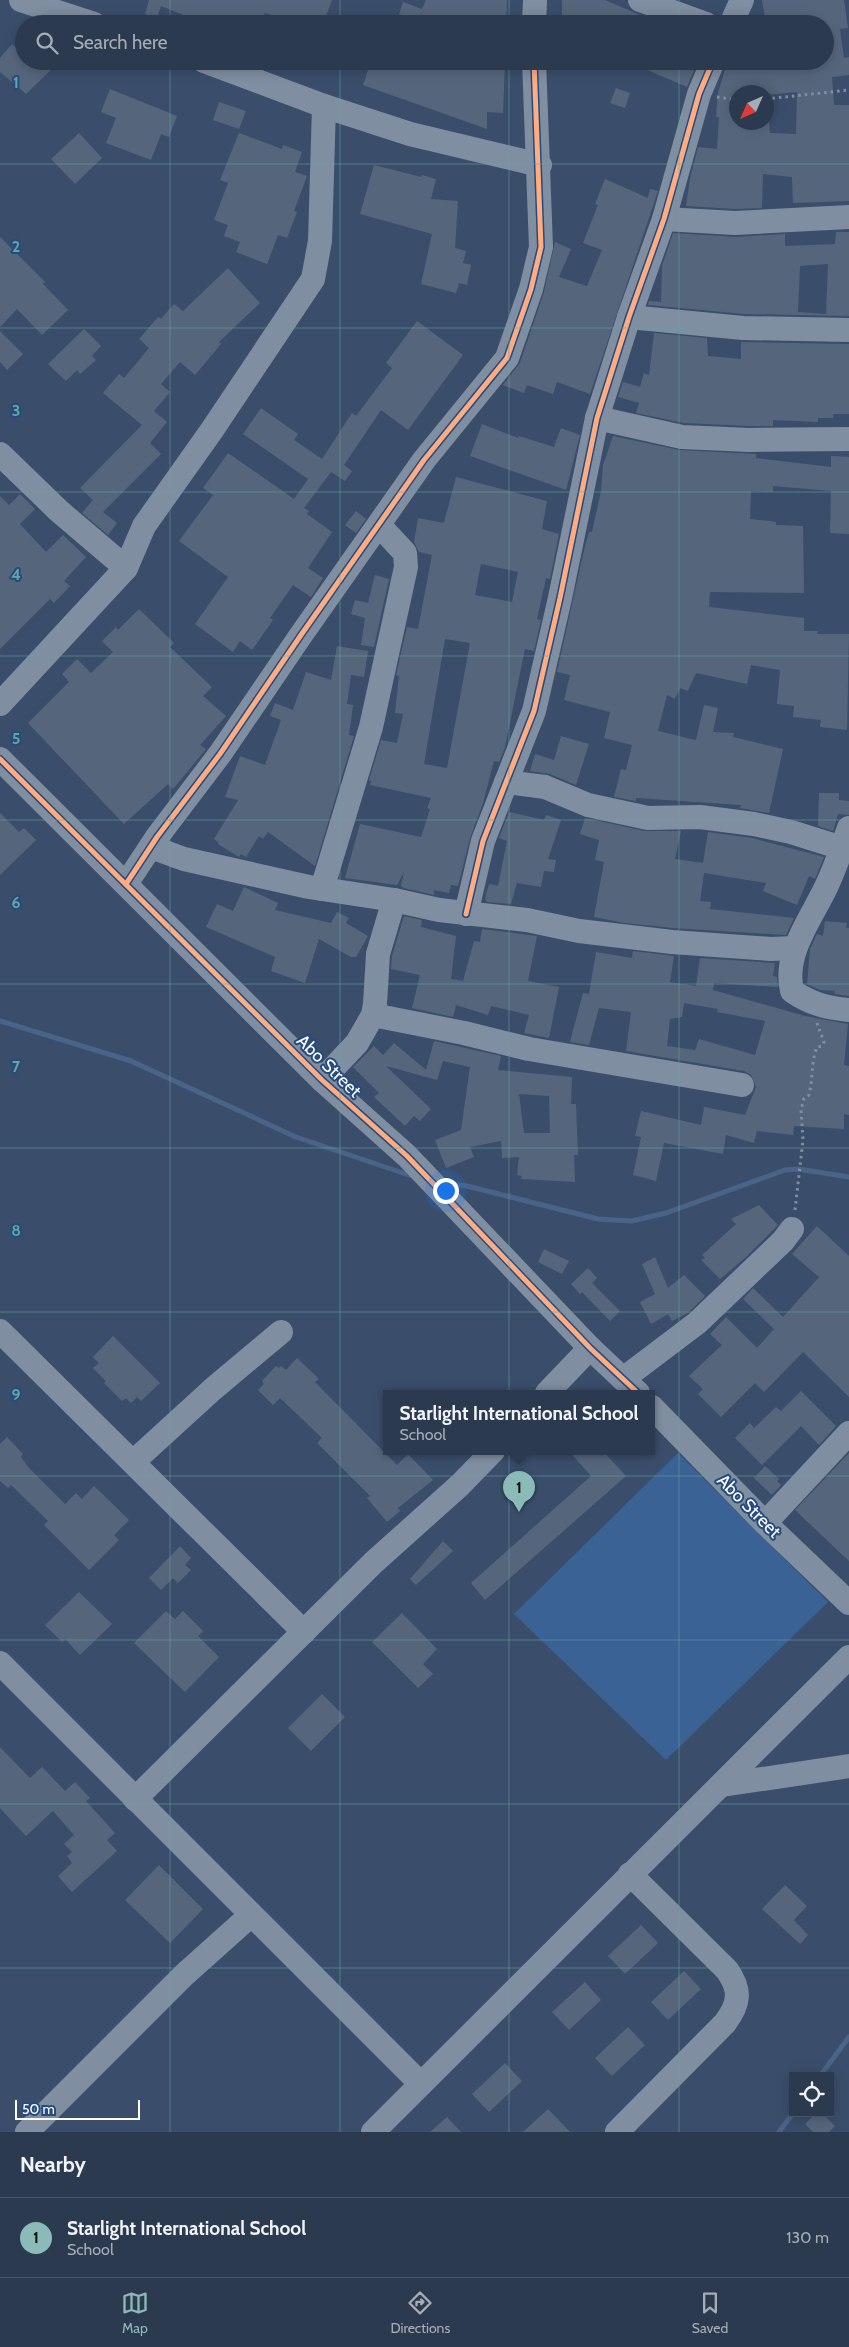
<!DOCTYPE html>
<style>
body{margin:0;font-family:Cabin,sans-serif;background:#344157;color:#f1f3f6}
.controls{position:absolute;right:15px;bottom:15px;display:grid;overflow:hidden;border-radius:0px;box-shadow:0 2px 12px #0003}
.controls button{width:45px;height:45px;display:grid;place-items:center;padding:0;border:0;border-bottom:1px solid #485467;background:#2c3a50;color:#f1f3f6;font:25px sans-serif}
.compass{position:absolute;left:729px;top:85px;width:45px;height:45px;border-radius:50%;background:#2c3a50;box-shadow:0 2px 12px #0003;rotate:225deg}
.scale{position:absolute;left:15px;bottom:12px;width:125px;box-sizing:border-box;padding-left:5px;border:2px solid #fff;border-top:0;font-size:14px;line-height:18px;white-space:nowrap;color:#fff;-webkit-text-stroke:4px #264b7f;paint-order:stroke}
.you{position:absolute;left:445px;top:1190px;width:18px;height:18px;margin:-12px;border:4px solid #fff;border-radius:50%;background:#1a73e8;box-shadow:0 0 0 8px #1a73e833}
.badge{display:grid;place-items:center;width:32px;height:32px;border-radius:50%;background:#8bbbb9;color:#111;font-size:16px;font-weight:700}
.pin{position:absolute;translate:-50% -41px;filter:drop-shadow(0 1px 2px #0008)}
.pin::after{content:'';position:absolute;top:26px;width:18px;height:15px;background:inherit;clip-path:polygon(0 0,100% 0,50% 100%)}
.popup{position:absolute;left:383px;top:1390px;width:272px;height:65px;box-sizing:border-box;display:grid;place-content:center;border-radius:0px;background:#2c3a50;filter:drop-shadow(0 1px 4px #0005);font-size:16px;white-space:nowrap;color:#a6adb7}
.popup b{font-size:19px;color:#f1f3f6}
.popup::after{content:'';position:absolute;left:50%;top:100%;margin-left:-10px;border:10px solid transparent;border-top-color:#2c3a50}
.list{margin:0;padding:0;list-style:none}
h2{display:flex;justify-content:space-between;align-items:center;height:65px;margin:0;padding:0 20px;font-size:21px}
h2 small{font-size:16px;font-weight:400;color:#a6adb7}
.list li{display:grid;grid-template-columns:32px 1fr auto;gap:15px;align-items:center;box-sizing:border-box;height:80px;padding:0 20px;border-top:1px solid #485467}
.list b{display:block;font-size:19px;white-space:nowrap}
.list p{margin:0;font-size:16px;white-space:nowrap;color:#a6adb7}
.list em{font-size:16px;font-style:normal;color:#a6adb7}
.icon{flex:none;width:28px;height:28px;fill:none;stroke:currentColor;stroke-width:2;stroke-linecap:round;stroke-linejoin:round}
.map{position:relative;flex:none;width:849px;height:2132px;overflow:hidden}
.search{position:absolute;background:#2c3a50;box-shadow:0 2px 12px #0003;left:15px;right:15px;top:15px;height:55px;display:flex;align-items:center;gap:12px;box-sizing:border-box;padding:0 18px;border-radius:28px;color:#a6adb7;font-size:19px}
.sheet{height:145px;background:#2c3a50}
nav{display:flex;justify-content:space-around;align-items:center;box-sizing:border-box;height:70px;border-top:1px solid #485467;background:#2c3a50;font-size:14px;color:#a6adb7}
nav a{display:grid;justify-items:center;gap:2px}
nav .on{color:#8bbbb9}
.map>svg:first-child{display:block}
</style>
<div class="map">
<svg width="849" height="2132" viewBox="0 0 849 2132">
<rect width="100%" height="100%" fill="#3a4e6b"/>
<path fill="#3a6295" d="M678,1453L828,1602L666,1760L514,1614Z"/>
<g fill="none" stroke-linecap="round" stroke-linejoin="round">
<g stroke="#496488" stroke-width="5">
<path d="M0,1021L131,1061L296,1137L415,1177"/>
<path d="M443,1183L467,1186L598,1219L632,1221L666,1213L785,1170L798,1169L849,1177"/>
<path d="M820,2076L849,2037"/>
<path d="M779,2132L793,2113"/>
</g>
</g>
<g fill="#55667c" fill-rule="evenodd">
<path d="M149,0H332L323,24H294L265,13L261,24H217L207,20L206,24L161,6L157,18L145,14Z"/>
<path d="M426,0H507L506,24H396L403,2L422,9Z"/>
<path d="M562,0H605L661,24H562Z"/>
<path d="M762,0H844L848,28L840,29L844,58L849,57V75L832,77L834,105H849V201L793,203L792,177L763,174L762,208L735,209L686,206L690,179L698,147L717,149L719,117H716L718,93L726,66L743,68L744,61H825V24H766ZM736,92H766V95L797,92L796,134L770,133L769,122H736Z"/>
<path d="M12,44L24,55V61H60L26,94L0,72V58Z"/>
<path d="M371,61H505L503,113L487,112V129L363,85Z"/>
<path d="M626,61H698L687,87Z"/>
<path d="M616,88L630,93L625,108L610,103Z"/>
<path d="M110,89L177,116L169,137L161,134L151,160L106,143L116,118L101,112Z"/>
<path d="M219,102L246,111L239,129L213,120Z"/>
<path d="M79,133L102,158L75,184L51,159Z"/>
<path d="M239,133L282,149L283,145L302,152L295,172L307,176L294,211L297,212L287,238L278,235L267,264L236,252L240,242L224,236L228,225L214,220L228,183L220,180Z"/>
<path d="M374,165L421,177L422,175L436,179L431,199L458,201L455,248L466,251L463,263L471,265L467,285L459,283L456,293L421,284L432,234L360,214Z"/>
<path d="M605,179L648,198L650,189L658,191L590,394L557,382L553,394L527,385L524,393L503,385L520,363L544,292L555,242L571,249L559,277L587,286L602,250L583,243L598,205L595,204Z"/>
<path d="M836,232H849V316L744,314L648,305L649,301L661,302L662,266L673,233L736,237L785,234V246L835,244ZM828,264L826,314L798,312L800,266Z"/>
<path d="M0,237L45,282L43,284L68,310L42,335L17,309L0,327Z"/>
<path d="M228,268L260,303L219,342L221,344L195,375L180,362L161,384L170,392L154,411L167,422L150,443L161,454L103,512L117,523L108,535L82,513L93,500L80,488L142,425L103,393L119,374L124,378L149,348L139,339L158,317L161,319L174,304L183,311Z"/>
<path d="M417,321L463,355L408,430L381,410L344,465L352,471L345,481L331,472L304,508L309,511L307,514L332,532L308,568L323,578L311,597L293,585L270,618L273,620L252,650L240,641L233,652L195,624L228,577L179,541L213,495L203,488L228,453L294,499L308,479L243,434L261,408L298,434L294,440L322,459L352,413L356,416L392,368L386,363Z"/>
<path d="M84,329L101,346L92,356L96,360L80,374L77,370L66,381L48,364Z"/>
<path d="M0,331L23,354L7,370L0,362Z"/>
<path d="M654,333L707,338L708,356L741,359V342L849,344V414H833V418H818V422L773,420V426H749L684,423L636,413L639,403L618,397L623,382L640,387L644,373L649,375Z"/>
<path d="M482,424L518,438L519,436L554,447L561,428L580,435L566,490L470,456Z"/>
<path d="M613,436L679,450L756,454V458L831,467V456L849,457V534L830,533L831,491L773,486V492L751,491L750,519L770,521L776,522V525L803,526L804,593L710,592L709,607L804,618V631H818L817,634H849L847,730L820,727L821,720L793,717L794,706L777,704L780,670L751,665L747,684L696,673L688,691L680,688L675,699L667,695L658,731L696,740L704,705L718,708L713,732L734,733L733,737L783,749L769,813L740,808L741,805L636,798V801L614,797L621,769L626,770L632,745L604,738L610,712L564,700L570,675L557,672L584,550L589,532H592L601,491L603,465Z"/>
<path d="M456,477L547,501L542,529L559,534L550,579L546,578L537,619L541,620L534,651L525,649L505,747L499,762L494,761L483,803L470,838L458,886L451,885L449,893L434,890V895L404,888L401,886L404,872L397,885L345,878L360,824L421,837L430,809L427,808L431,798L370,785L371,781L369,780L381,740L397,743L403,714L395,713L399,676L396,675L407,627L418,629L432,555L419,552L414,542L418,518L444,523ZM481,564L518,572L512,602L475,595ZM445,639L470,643L447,768L424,764Z"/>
<path d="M20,494L35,509L20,524L46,552L63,535L86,557L64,581L70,586L54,603L50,599L0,649V496L9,505Z"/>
<path d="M356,511L366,519L356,533L345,525Z"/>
<path d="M375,575L389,579L374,647L361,645L365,618L351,614L355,600L368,603Z"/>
<path d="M139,609L174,643L170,647L212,687L203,696L226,716L200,745L206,749L173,789L168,784L124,824L28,723L69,682L62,674L77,659L91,673L113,652L102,641L116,627L118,630Z"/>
<path d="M337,646L368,651L364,677L351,675L347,704L353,705L349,735L354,736L315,866L268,832L263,839L259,836L246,857L241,854L239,857L218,844L219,843L214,839L238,800L225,797L240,756L265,765L281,720L270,716L275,703L293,710L306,672L331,680Z"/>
<path d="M561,736L589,744L576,785L550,774L530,771L535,754L554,760Z"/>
<path d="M819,793H839V800L849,801V815L838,814L833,831L818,826Z"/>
<path d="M509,812L544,820L546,815L561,820L548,859L556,860L554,872L544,871L541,887L517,883L511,904L487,902L485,899L489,884L498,886L507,841L499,838Z"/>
<path d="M0,813L19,832L24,828L36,840L0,875Z"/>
<path d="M585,818L645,831H681L675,859L703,863L708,832L752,838L824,857L815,879L809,876L797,905L763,891L766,883L704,873L700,901L711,902L710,909L794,918L786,935L673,928L625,923L594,917L604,862L595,860L599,840L580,834Z"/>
<path d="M244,887L278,903L275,910L331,923L337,912L349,918L346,923L368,936L356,957H351L319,939L305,983L271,971L275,957L206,927L217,904L233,911Z"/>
<path d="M404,916L422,920L421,927L456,936L451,979L463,981L474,941L480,942L482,929L537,936L528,981L559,987L549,1038L524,1033L529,1015L491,1006L488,1015L456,1005L453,1017L412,1008L420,975L391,969L392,956Z"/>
<path d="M825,921L847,923L846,928H849V996L834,994L835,991L820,990L807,984L810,949L817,934L823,936Z"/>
<path d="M633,951L674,956L670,982L696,986L700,958L775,963L773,976L777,977L778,987L714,983L713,990L805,1016L848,1024L844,1065L849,1066V1115L844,1114V1129L794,1126L793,1135L757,1131L754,1143L726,1135L723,1154L664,1143L656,1181L633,1175L641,1137L635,1136L641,1111L701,1125L704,1107L745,1115L756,1087L751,1075L744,1071L626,1051L631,1012L599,1008L589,1045L570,1042L583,993L589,994L596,952L632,958ZM684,1003L718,1009L717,1012L765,1021L755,1055L699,1039L695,1050L667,1046L670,1019L682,1017Z"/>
<path d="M434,1041L501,1056L498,1070L572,1077L571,1104H576L578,1155H574L575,1182L521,1179L522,1176L517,1175L519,1157L502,1158L501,1141L470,1147L474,1157L446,1168L435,1140L461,1130L470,1067L443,1061L437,1080L386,1066L431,1109L420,1121L414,1116L405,1126L374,1097L379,1093L353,1067L374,1046L383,1055L394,1043L426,1070ZM519,1094L549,1096L550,1133H524Z"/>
<path d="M759,1205L778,1225L746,1257L720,1279L701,1260L705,1258L702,1255L736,1224L731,1219Z"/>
<path d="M817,1226L849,1256V1397L803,1352L764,1392L755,1383L721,1417L698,1394L703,1389L689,1376L722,1345L710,1334L726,1317L757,1348L774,1329L743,1299L753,1288L783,1317L819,1277L792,1254Z"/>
<path d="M544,1249L569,1261L562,1274L538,1262Z"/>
<path d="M655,1257L668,1288L684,1275L705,1296L688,1313L672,1321L668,1314L651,1324L640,1302L655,1294L642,1264Z"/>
<path d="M588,1268L597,1278L592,1283L620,1311L610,1321L582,1292L580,1294L571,1284Z"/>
<path d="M113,1336L160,1383L141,1401L137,1397L131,1403L126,1398L122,1401L104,1383L106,1381L93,1368L99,1363L93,1357Z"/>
<path d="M297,1358L319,1379L315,1382L397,1465L408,1454L433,1480L398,1508L400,1511L387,1522L367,1498L370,1496L317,1443L322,1438L280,1398L273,1405L258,1390L264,1384L262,1381L276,1366L279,1368L281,1366L286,1370Z"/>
<path d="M801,1391L836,1426L819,1445L801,1426L762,1465L735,1438L750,1423L754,1428L776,1407L781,1411Z"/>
<path d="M7,1437L23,1454L21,1457L29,1468L65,1504L76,1493L82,1499L94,1486L129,1520L114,1535L119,1540L89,1570L44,1525L48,1521L11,1485L8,1488L0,1481V1444Z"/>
<path d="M569,1451H603L626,1476L485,1600L471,1583L591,1476Z"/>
<path d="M849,1453V1561L795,1510Z"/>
<path d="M765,1466L779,1479L777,1481L781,1485L772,1495L754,1478Z"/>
<path d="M443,1541L453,1551L416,1585L410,1579Z"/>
<path d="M180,1546L191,1558L185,1565L191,1570L178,1583L173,1578L161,1590L149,1578Z"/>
<path d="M79,1592L112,1624L80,1655L65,1639L62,1642L45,1625Z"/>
<path d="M166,1611L175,1619L183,1611L203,1631L198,1636L219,1657L185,1692L134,1643Z"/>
<path d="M402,1613L437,1649L423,1664L433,1674L418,1688L372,1642Z"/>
<path d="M322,1694L345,1717L311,1751L288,1728Z"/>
<path d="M0,1747L30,1778L42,1767L65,1791L75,1782L90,1798L86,1801L115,1833L107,1840L117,1851L72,1892L58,1876L72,1863L67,1856L72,1852L64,1844L74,1835L53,1811L26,1836L0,1808Z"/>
<path d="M159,1865L203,1909L170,1943L125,1900Z"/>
<path d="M785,1885L807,1906L794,1920L808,1935L800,1944L762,1909Z"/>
<path d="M641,1925L658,1943L625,1974L608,1956Z"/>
<path d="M684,1971L701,1989L668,2020L651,2002Z"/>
<path d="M585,1982L601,2000L569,2030L552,2012Z"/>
<path d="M628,2027L645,2045L612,2076L595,2058Z"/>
<path d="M505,2063L522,2081L489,2112L472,2094Z"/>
<path d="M548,2109L570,2132H523Z"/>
<path d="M816,2113H822L835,2126L829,2132H813L805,2124Z"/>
<path d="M447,2117L461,2132H430Z"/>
</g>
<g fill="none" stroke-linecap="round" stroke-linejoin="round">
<g stroke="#808ea1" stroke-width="3" stroke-dasharray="2.5 4" stroke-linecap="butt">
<path d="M717,97L736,100"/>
<path d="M766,99L849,90"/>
<path d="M795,1210L803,1140L801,1110L804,1098L809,1095C813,1079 811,1062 817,1047L822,1046L824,1042L817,1023"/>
</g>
<g stroke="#808ea1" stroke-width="24">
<path d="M21,0L94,24"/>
<path d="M640,0L706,24"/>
<path d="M534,24L535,0"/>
<path d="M731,24L742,0"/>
<path d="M204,61L324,106L410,134L540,165"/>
<path d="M664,219L735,223L849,217"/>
<path d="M629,317L743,328L849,330"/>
<path d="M597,418L682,437L749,440L849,439"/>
<path d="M0,454L59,511L126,568"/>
<path d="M0,704L126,568L144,526L212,430L313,279L320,241L324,106"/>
<path d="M0,759L322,1080L407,1156L590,1348L638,1393"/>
<path d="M506,782L545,787L588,805L648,818L700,817L754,824L791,832L842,848"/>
<path d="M849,828C842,847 836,866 827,885C812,918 783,953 792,991C811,1004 827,1008 849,1010"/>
<path d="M151,847L184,859L309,887L394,900L439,910L527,920L579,931L672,942L771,949L795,948"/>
<path d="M126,884L157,837L220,754L301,635L424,460L507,358L531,289L541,247L534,61"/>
<path d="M322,889L371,727L406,567L405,553L379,525"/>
<path d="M466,914L483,841L534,711L560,598L597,418L629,317L664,219L699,94L713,61"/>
<path d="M373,1015L464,1033L529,1049L742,1085"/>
<path d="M322,1080L357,1043L373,1015L375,1004L378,954L394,900"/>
<path d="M0,1331L304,1632"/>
<path d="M623,1379L697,1323L783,1241L792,1229"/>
<path d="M547,1393L590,1348"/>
<path d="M652,1407L765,1523L849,1603"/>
<path d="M133,1462L213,1389L281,1332"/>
<path d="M765,1523L849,1433"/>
<path d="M0,1663L421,2084"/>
<path d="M722,1785L849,1766"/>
<path d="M135,1799L374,1562L460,1485L493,1451"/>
<path d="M27,2132L184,1975L251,1915"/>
<path d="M373,2132L849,1657"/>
<path d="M617,2132L725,2023C740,2003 741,1990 727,1970L630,1874"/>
</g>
<g stroke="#264b7f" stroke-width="8">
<g id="cycleway">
<path d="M0,759L322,1080L407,1156L590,1348L638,1393"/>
<path d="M126,884L157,837L220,754L301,635L424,460L507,358L531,289L541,247L534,61"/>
<path d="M466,914L483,841L534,711L560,598L597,418L629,317L664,219L699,94L713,61"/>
</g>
</g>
<use href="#cycleway" stroke="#ffac80" stroke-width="5"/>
</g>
<path fill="none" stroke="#63a6a1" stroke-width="1" stroke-opacity="0.55" d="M170,0V24M340,0V24M509,0V24M679,0V24M170,61V2132M340,61V2132M509,61V2132M679,61V2132M0,164H849M0,328H849M0,492H849M0,656H849M0,820H849M0,984H849M0,1148H849M0,1312H849M0,1476H849M0,1640H849M0,1804H849M0,1968H849"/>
<g text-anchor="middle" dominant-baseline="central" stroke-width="4" stroke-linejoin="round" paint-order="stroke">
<g font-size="18" fill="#fff" stroke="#264b7f">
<text transform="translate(329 1066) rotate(44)">Abo Street</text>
<text transform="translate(749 1506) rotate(45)">Abo Street</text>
</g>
</g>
<g font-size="16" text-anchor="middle" font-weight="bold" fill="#63a6a1" stroke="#264b7f" stroke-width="4" stroke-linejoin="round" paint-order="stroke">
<text x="16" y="88">1</text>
<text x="16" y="252">2</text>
<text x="16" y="416">3</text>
<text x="16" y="580">4</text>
<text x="16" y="744">5</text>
<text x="16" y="908">6</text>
<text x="16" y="1072">7</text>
<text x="16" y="1236">8</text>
<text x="16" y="1400">9</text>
</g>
</svg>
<div class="controls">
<button><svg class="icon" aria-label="locate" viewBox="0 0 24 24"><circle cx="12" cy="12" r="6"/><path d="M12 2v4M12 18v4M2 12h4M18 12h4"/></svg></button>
</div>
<svg class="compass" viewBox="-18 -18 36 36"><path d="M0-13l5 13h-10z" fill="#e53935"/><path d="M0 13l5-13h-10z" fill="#a6adb7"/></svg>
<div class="scale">50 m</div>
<div class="you"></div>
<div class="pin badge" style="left:519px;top:1512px">1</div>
<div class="popup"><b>Starlight International School</b>School</div>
<div class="search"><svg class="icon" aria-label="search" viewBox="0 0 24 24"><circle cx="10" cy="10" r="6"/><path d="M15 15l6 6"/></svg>Search here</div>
</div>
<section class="sheet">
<h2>Nearby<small></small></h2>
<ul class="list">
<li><span class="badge">1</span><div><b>Starlight International School</b><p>School</p></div><em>130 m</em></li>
</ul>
</section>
<nav>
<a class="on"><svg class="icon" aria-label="map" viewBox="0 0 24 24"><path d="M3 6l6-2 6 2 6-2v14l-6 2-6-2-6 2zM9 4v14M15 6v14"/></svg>Map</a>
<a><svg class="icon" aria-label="directions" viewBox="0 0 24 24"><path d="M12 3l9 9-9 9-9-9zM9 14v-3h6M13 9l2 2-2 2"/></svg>Directions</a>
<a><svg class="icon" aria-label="saved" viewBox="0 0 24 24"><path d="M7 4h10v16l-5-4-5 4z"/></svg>Saved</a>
</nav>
